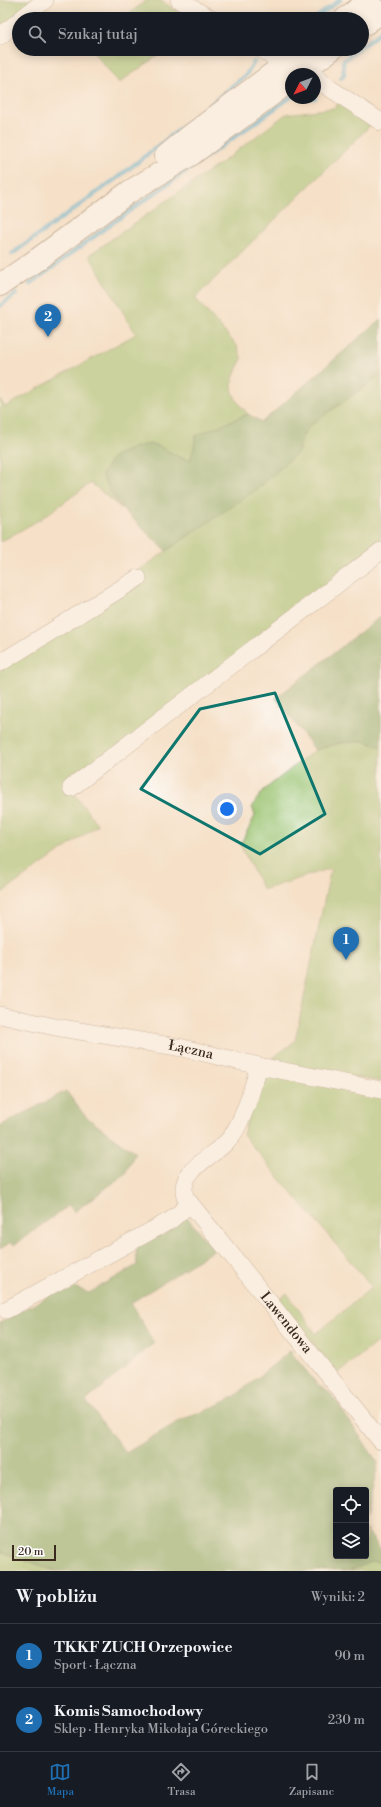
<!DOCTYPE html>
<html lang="pl">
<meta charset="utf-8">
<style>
body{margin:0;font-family:"Libre Bodoni",serif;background:#242831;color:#f1f3f6}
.controls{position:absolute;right:12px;bottom:12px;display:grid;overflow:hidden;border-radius:4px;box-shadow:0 2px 10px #0003}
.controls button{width:36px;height:36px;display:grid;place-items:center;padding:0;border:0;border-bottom:1px solid #363941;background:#171b24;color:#f1f3f6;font:20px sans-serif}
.compass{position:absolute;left:285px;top:68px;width:36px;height:36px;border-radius:50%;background:#171b24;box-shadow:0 2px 10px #0003;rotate:228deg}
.scale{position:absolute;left:12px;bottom:10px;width:44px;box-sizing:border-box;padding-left:4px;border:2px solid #3b2a1e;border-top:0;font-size:11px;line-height:14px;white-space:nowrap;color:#3b2a1e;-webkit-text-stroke:3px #fff;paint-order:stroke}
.you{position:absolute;left:227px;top:809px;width:14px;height:14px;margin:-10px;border:3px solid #fff;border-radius:50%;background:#1a73e8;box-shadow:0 0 0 6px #1a73e833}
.badge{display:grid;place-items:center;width:26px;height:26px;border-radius:50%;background:#1f6fb2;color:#fff;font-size:13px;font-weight:700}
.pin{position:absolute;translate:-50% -33px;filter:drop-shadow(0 1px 2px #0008)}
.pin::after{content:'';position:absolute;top:21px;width:14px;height:12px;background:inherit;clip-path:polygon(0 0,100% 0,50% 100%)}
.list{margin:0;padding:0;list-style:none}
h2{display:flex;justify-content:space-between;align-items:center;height:52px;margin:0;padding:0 16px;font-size:17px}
h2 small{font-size:13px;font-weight:400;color:#9ea1a6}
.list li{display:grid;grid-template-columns:26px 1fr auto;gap:12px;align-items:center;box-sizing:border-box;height:64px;padding:0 16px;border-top:1px solid #363941}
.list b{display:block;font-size:15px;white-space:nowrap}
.list p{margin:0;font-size:13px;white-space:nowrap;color:#9ea1a6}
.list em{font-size:13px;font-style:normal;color:#9ea1a6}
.icon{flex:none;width:22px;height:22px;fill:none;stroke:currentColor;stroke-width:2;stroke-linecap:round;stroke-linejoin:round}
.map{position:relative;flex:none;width:381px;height:1571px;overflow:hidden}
.search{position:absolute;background:#171b24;box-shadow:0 2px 10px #0003;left:12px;right:12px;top:12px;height:44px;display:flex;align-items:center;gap:10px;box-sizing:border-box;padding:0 14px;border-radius:22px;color:#9ea1a6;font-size:15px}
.sheet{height:180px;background:#171b24}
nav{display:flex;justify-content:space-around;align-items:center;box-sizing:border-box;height:56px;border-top:1px solid #363941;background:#171b24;font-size:11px;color:#9ea1a6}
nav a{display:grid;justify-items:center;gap:2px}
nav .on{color:#1f6fb2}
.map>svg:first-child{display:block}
</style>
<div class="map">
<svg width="381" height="1571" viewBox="0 0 381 1571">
<rect width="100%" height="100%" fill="#fff"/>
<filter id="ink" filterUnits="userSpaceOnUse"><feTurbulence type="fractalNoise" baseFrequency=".025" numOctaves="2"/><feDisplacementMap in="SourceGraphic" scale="8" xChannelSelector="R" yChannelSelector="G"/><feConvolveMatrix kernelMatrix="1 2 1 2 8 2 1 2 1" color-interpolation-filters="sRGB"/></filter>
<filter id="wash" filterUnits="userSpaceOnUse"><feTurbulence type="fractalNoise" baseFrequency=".012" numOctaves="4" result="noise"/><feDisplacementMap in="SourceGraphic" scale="16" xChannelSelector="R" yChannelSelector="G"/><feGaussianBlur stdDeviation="0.9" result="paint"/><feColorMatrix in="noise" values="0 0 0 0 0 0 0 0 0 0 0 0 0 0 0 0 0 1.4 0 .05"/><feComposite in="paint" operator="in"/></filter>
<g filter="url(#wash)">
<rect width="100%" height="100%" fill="#f5e0c7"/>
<g fill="#99c16d" stroke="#6a7646">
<path d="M0,0H36L0,28Z"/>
<path d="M147,0H160L189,19H122Z"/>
<path d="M91,49H167L119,83Z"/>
<path d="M338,103L370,126L195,298L237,346L242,359C228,385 228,392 248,414L196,436L194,449L190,460C176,458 171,451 158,446C145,440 125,452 113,457L109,491L118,504L135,520L91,483L39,520L0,542V399L5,407L136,334L89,255L225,160L286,114L334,108Z"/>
<path d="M381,375V543L69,787L98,825L0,894V668L232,505L298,452L302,437L309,426Z"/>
<path d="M364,741L381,747V1082L280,1063L273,1058L295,1041L331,868L263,890L240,845L255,816L252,806L264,790L315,750L340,743Z"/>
<path d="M261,1070L381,1097V1339L337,1374L279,1299L287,1293L316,1334L372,1287L243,1135Z"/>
<path d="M0,1551L57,1571H0Z"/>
<path d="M372,1561L381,1562V1571H350Z"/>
</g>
<g fill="#7aa760" stroke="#5a683f">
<path d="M381,319V375L309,426L302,437L298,452L260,487L166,551C141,526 117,508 102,475L113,457C125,452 145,440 158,446C171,451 176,458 190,460L194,449L195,436L248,414L262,422Z"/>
<path d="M381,616V747L364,741L340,743L315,750L276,698Z"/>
<path d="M66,1091L86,1117L135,1153L125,1174L74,1212L69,1205L14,1245L11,1242L0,1249V1126Z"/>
<path d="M186,1216L214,1250L131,1303L154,1343L86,1401L126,1453L182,1419L203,1412L234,1397L290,1351L316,1383L331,1394L378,1463L366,1520V1490H336V1556H366V1529L381,1550V1562L372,1561L350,1571H57L0,1551V1323L69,1285L89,1293L137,1265L136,1245Z"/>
</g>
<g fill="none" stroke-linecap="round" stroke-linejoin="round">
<g stroke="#54add1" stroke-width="4.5">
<path d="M314,19L340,0"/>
<path d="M362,46L381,32"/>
<path d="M341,78L344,75L343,61L359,49"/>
<path d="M311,98H315"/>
<path d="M12,254L117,178L189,122L246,75L254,62"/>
<path d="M30,284L111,224L291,97"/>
<path d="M0,306L16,294"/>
</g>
</g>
</g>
<g filter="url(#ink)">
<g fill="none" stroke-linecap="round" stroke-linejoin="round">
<g stroke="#988572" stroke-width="18">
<g id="minor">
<path d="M179,0L211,19"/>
<path d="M21,19L45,0"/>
<path d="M0,36L19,21"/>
<path d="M261,49L281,62L291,75"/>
<path d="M315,75L328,87L381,122"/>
<path d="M0,663L138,578"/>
<path d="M71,788L381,551"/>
<path id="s1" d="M0,1015L55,1027L183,1048L259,1066L381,1090"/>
<path id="s2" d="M259,1066C252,1089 245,1117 231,1137C216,1157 177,1168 185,1197L381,1441"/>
<path d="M6,1310L171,1220L190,1204"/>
</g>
</g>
<g stroke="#988572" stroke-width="24">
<g id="major">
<path d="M345,19L370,0"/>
<path d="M362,26L381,12"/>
<path d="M299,74L332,49"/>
<path d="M166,156L190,136L305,49"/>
<path d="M0,285L38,259L129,192L192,154L291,80"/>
</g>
</g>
<use href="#minor" stroke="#fff" stroke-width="17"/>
<use href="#major" stroke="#fff" stroke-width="22"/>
</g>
</g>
<path d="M0 0H381V1571H0ZM275,693L325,814L260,854L141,789L200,709Z" fill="#f5e0c7" fill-opacity=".55" fill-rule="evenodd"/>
<path fill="none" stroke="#0f766e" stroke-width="3" stroke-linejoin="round" d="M275,693L325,814L260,854L141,789L200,709Z"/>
<g text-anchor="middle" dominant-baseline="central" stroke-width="4" stroke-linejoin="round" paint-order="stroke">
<g font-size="14" fill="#3b2a1e" stroke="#fff">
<text stroke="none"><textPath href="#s1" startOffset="194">Łączna</textPath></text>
<text stroke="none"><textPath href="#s2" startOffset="318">Lawendowa</textPath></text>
</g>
</g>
</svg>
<div class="controls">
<button><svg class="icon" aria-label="locate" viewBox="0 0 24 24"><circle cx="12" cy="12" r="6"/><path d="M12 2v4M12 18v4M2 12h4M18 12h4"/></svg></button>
<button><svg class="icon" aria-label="layers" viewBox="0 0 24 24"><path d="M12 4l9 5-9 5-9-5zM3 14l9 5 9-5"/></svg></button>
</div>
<svg class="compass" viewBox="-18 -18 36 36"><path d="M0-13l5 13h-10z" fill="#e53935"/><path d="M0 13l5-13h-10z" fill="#9ea1a6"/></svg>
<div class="scale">20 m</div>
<div class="you"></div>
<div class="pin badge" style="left:346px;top:960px">1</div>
<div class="pin badge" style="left:48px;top:337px">2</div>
<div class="search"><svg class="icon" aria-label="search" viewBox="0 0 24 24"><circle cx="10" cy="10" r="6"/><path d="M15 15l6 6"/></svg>Szukaj tutaj</div>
</div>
<section class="sheet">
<h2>W pobliżu<small>Wyniki: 2</small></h2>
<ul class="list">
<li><span class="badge">1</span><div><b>TKKF ZUCH Orzepowice</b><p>Sport · Łączna</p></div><em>90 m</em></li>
<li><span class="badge">2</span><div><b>Komis Samochodowy</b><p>Sklep · Henryka Mikołaja Góreckiego</p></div><em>230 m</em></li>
</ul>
</section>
<nav>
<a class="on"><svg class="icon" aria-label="map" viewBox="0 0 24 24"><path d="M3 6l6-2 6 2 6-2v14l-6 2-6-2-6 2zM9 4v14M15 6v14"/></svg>Mapa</a>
<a><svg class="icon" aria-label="directions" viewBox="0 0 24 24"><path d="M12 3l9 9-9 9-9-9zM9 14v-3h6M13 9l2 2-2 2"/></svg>Trasa</a>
<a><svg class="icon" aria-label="saved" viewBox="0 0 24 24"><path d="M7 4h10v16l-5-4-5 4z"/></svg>Zapisane</a>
</nav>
